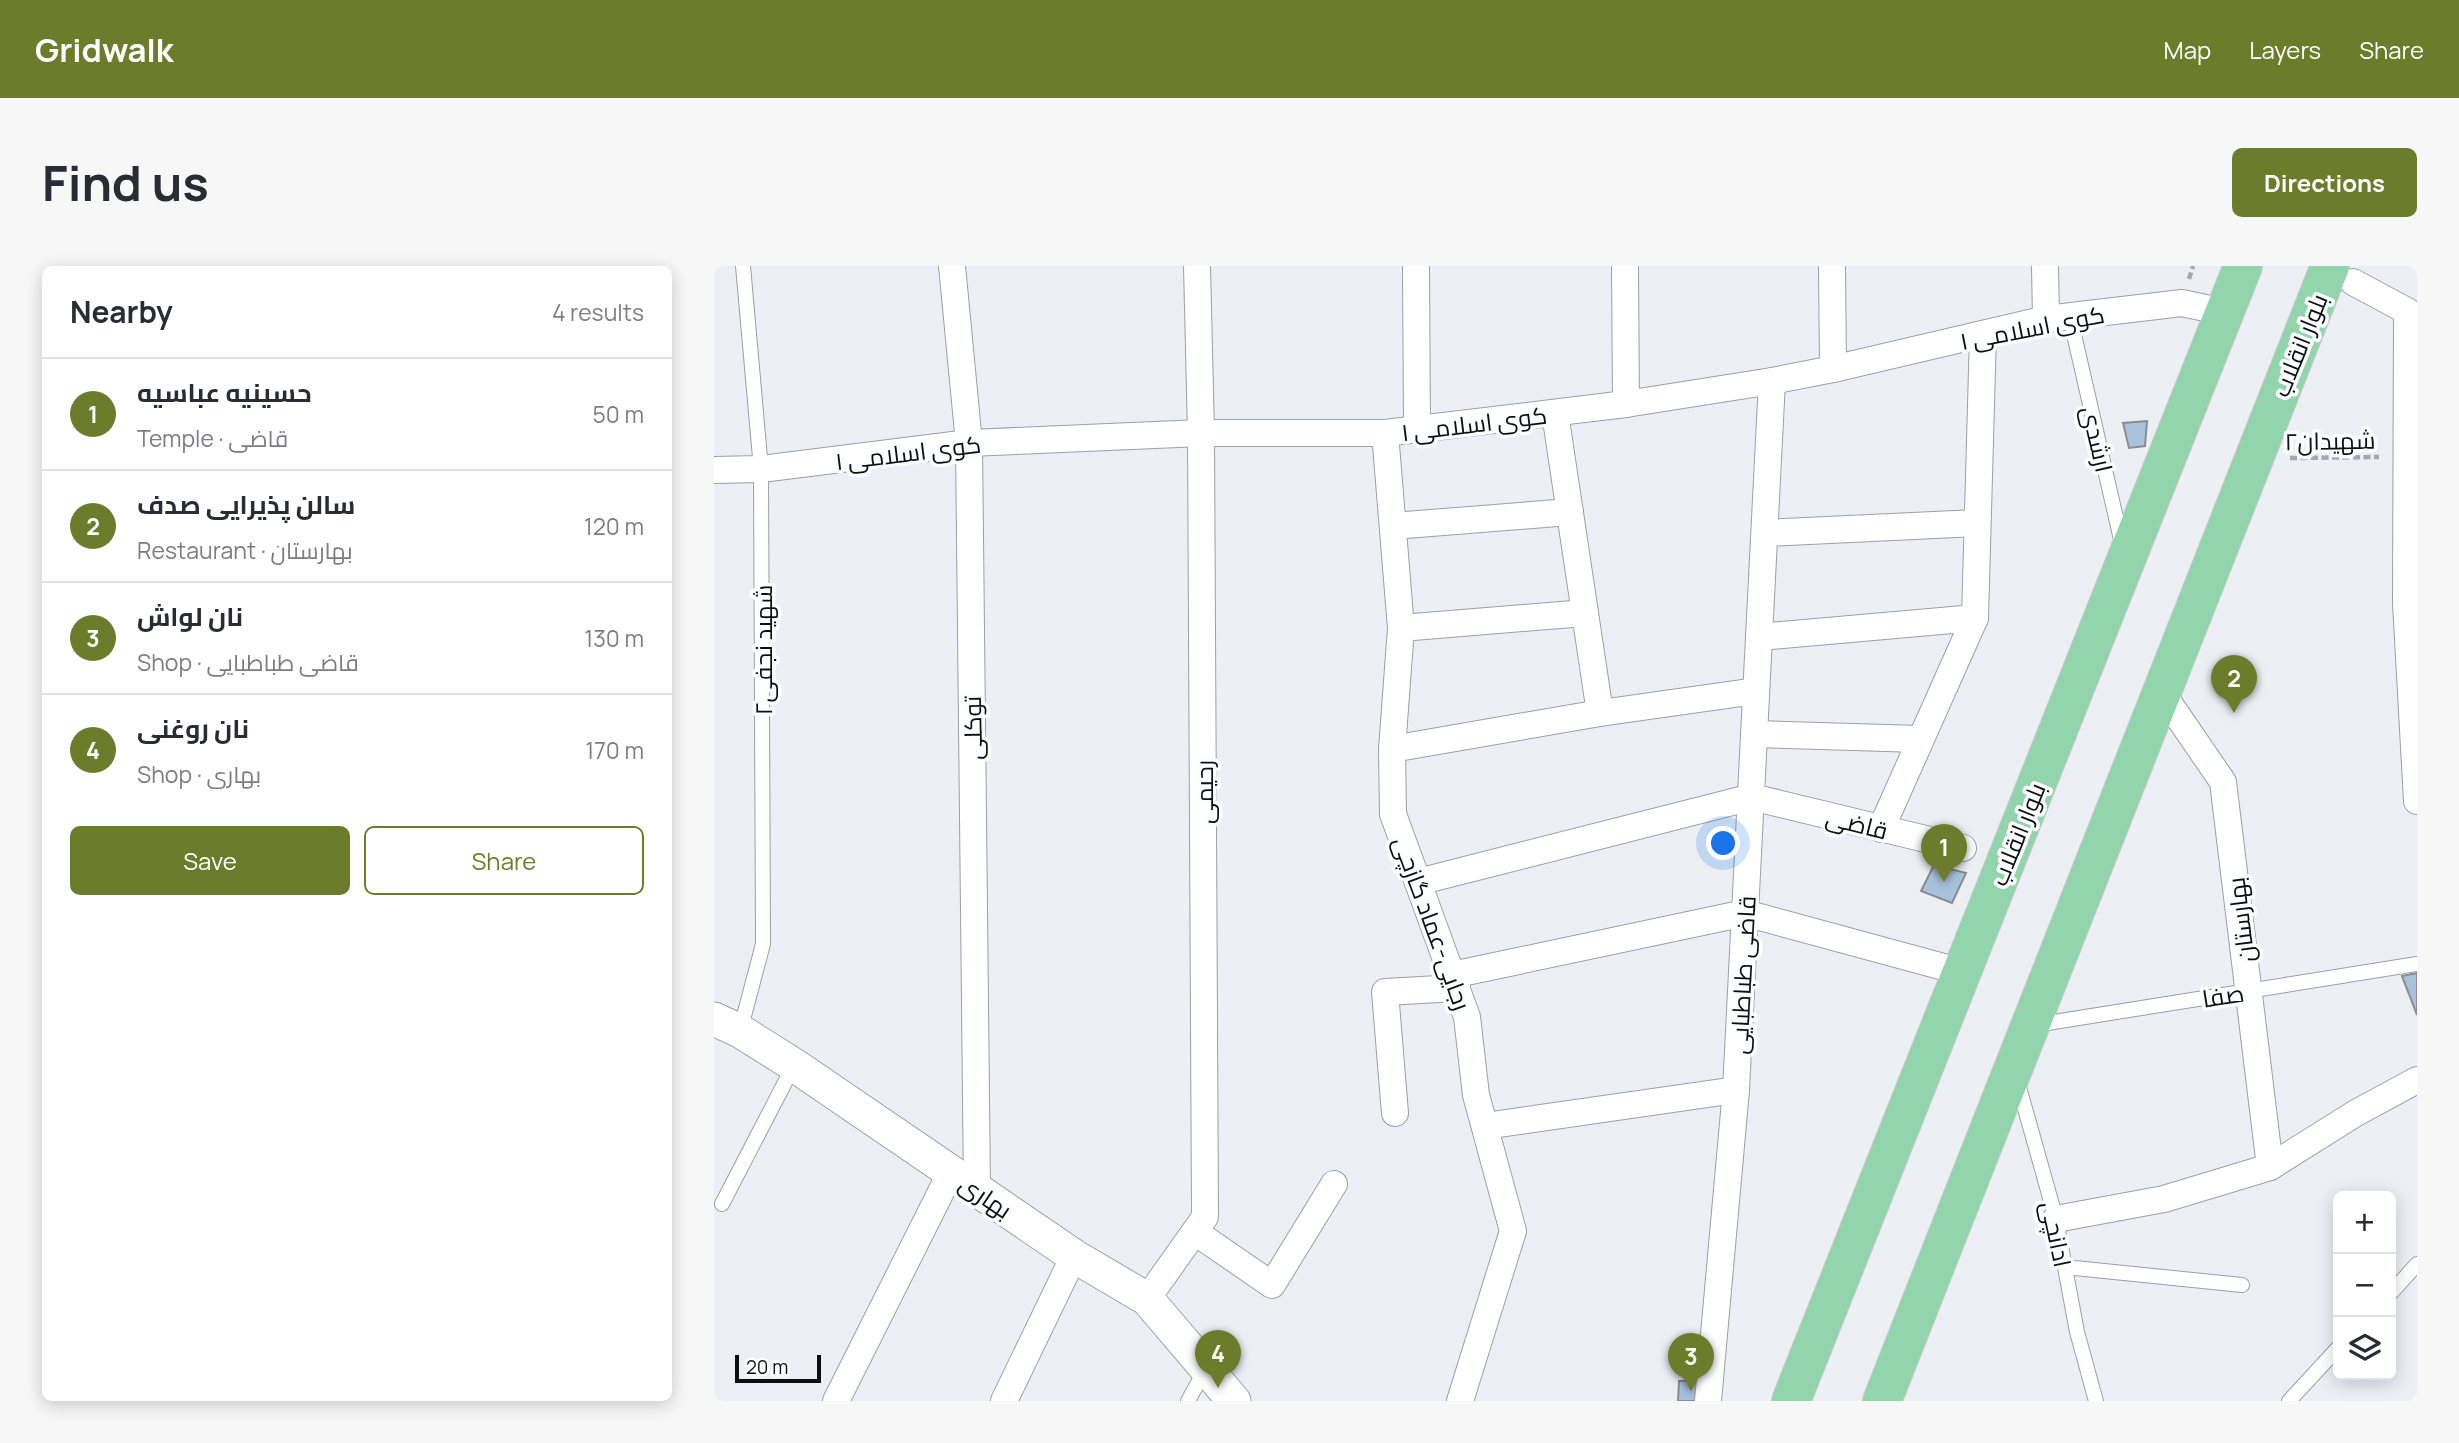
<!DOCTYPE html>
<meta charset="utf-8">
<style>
body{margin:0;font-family:Manrope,Cairo,sans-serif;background:#f7f7f7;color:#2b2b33}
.controls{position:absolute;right:21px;bottom:21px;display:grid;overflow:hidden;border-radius:10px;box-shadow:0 4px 18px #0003}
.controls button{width:63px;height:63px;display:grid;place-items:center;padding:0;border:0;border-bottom:2px solid #e1e1e2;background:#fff;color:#2b2b33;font:35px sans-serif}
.scale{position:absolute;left:21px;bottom:18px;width:86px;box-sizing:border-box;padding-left:7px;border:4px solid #0d0e0f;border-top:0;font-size:19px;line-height:24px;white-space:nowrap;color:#0d0e0f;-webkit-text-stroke:5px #fcfdff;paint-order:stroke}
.you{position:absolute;left:1010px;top:578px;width:24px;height:24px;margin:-18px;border:5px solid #fff;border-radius:50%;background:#1a73e8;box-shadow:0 0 0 10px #1a73e833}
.badge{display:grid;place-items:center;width:46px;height:46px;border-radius:50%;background:#6c7c2a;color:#fff;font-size:23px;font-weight:700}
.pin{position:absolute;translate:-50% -58px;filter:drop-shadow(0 2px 4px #0008)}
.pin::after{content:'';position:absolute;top:37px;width:24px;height:21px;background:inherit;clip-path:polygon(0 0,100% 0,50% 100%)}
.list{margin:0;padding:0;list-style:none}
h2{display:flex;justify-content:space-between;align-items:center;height:91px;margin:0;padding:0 28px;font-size:30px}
h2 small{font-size:23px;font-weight:400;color:#7c7c81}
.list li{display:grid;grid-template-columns:46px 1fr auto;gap:21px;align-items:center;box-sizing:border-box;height:112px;padding:0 28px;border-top:2px solid #e1e1e2}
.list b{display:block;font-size:26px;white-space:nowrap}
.list p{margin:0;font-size:23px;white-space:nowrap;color:#7c7c81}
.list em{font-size:23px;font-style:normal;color:#7c7c81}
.actions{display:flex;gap:14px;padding:21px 28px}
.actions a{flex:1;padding:16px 0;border:2px solid #6c7c2a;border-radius:10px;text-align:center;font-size:24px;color:#6c7c2a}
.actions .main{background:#6c7c2a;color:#fff}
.icon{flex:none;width:38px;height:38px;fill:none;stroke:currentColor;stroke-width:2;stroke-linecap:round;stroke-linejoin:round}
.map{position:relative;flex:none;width:1703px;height:1135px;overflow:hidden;border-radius:10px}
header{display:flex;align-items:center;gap:42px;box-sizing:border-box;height:98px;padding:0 35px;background:#6c7c2a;color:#fff}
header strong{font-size:33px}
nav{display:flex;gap:38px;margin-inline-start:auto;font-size:24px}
.intro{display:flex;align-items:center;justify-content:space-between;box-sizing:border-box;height:168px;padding:0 42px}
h1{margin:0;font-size:49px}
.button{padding:18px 32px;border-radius:10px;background:#6c7c2a;color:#fff;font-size:24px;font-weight:700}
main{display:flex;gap:42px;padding:0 42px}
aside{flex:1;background:#fff;border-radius:10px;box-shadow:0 4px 18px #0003}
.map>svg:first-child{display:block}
</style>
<header>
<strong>Gridwalk</strong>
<nav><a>Map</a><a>Layers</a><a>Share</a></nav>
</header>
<div class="intro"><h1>Find us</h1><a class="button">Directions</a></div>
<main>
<aside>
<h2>Nearby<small>4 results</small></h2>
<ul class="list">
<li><span class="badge">1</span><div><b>حسینیه عباسیه</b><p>Temple · قاضی</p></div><em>50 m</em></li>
<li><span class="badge">2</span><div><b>سالن پذیرایی صدف</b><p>Restaurant · بهارستان</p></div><em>120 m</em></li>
<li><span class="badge">3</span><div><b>نان لواش</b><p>Shop · قاضی طباطبایی</p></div><em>130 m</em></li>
<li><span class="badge">4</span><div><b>نان روغنی</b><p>Shop · بهاری</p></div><em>170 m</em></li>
</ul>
<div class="actions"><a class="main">Save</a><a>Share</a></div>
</aside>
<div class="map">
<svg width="1703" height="1135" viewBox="0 0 1703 1135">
<rect width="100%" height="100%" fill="#ecf0f4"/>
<g fill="#a9c2db" stroke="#898c90" stroke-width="2">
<path d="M1433,155L1431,180L1415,182L1409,157Z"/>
<path d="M1220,599L1252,607L1238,637L1207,625Z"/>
<path d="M1703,707V749L1688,710Z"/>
<path d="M965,1115H991L990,1135H964Z"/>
</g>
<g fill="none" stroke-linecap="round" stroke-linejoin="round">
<g stroke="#9c9fa3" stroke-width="16">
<g id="service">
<path d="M1356,51L1408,278"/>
<path d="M1321,759L1703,698"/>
<path d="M26,765L49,678L47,203L29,0"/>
<path d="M1303,814L1342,953L1363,1066L1382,1135"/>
<path d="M8,938L80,799"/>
<path d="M1351,1001L1528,1019"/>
<path d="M1677,1027L1703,998"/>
<path d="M474,1135L492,1102"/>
<path d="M1575,1135L1624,1082"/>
</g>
</g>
<g stroke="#9c9fa3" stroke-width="28">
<g id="minor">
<path d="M238,0L255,177L263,924"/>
<path d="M702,0L703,164"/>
<path d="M911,0L912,138"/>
<path d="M1118,0L1119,103"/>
<path d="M1331,0L1332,53"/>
<path d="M1639,16L1693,45L1692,337L1703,535"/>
<path d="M841,147L886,447"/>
<path d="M671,167L687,362L678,483L679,548L753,751L762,829L799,965L746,1135"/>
<path d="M0,204L47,203L255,177L487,167H671L912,138L1058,115L1119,103L1332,53L1468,37L1510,46"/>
<path d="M679,260L856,246"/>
<path d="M1051,267L1263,257"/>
<path d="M687,362L871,347"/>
<path d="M1045,371L1261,352"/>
<path d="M1448,427L1509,516L1556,901"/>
<path d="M1040,468L1206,473"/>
<path d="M678,483L886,447L1042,425"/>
<path d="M1167,563L1261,352L1269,68"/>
<path d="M704,616L1038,531L1249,582"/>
<path d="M738,709L1031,647L1248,706"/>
<path d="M681,847L671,726L743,722"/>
<path d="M771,860L1022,824"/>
<path d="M1342,953L1450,933L1556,901L1642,847L1703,814"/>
<path d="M481,966L558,1019L620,918"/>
<path d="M433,1033L491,951L487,167L483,0"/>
<path d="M122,1135L237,906"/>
<path d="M290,1135L360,990"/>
<path d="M994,1135L1022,824L1058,115"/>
</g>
</g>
<g stroke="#9c9fa3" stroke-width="35">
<path id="tertiary" d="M0,753L26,765L80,799L360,990L433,1033L520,1135"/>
</g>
<g stroke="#cacaca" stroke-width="40">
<g id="primary">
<path d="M1077,1135L1529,0"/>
<path d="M1168,1135L1616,0"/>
</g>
</g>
<g stroke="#a5a8ac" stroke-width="4.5" stroke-dasharray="7 3.5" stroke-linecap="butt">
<path d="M1475,13L1479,0"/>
<path d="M1576,192L1665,191"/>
</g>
<use href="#service" stroke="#fff" stroke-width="14"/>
<use href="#minor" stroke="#fff" stroke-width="26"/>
<use href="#tertiary" stroke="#fff" stroke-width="33"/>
<use href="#primary" stroke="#92d4ab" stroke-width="38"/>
</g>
<g text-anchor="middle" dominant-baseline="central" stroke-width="7" stroke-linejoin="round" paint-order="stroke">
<g font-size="24" fill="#0d0e0f" stroke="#fcfdff">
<text transform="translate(1318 61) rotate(-11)">کوی اسلامی ۱</text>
<text transform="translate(1585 79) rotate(-68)">بلوار انقلاب</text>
<text transform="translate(760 157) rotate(-7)">کوی اسلامی ۱</text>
<text transform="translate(1384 173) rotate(77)">ارشدی</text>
<text transform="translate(1616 174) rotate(-1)">شهیدان۲</text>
<text transform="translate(194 186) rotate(-7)">کوی اسلامی ۱</text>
<text transform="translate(48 384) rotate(-90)">شهید نجفی۲</text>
<text transform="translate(258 462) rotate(-91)">توکلی</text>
<text transform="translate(489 526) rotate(-90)">رحیمی</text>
<text transform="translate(1143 557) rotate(14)">قاضی</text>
<text transform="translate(1303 568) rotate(-68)">بلوار انقلاب</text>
<text transform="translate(1526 654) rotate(-97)">بهارستان</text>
<text transform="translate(719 657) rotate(70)">رجایی-عماد گازچی</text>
<text transform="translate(1028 709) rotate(-87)">قاضی طباطبایی</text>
<text transform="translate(1509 729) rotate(-9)">صفا</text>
<text transform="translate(272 930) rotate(34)">بهاری</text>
<text transform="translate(1343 968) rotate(78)">ادانچی</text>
</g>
</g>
</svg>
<div class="controls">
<button>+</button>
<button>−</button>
<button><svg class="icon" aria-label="layers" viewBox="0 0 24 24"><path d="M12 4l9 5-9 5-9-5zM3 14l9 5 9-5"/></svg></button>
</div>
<div class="scale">20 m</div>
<div class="you"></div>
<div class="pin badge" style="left:1230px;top:616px">1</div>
<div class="pin badge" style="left:1520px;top:447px">2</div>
<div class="pin badge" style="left:977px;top:1125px">3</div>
<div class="pin badge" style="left:504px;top:1122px">4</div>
</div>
</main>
